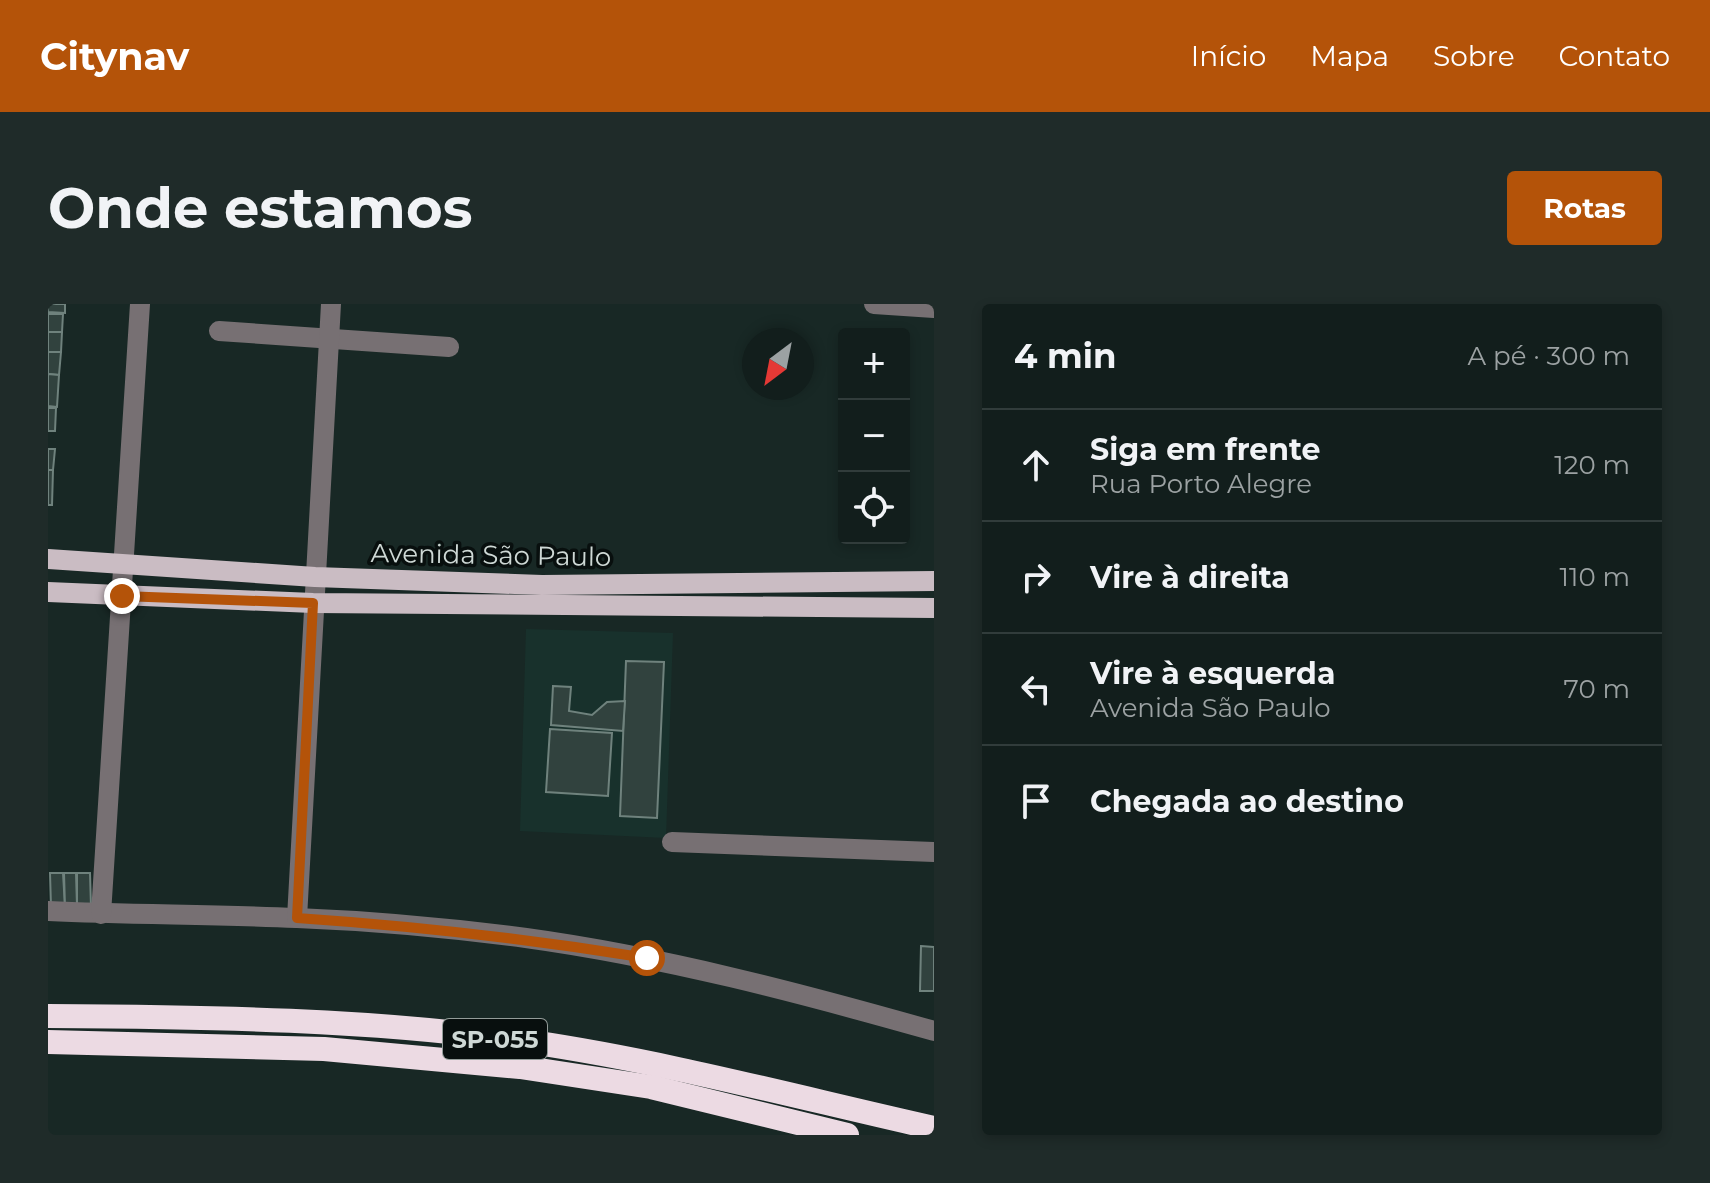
<!DOCTYPE html>
<html lang="pt">
<meta charset="utf-8">
<style>
body{margin:0;font-family:Montserrat,sans-serif;background:#1f2b29;color:#f1f3f6}
.controls{position:absolute;right:24px;top:24px;display:grid;overflow:hidden;border-radius:8px;box-shadow:0 4px 12px #0003}
.controls button{width:72px;height:72px;display:grid;place-items:center;padding:0;border:0;border-bottom:2px solid #313c3b;background:#121e1c;color:#f1f3f6;font:40px sans-serif}
.compass{position:absolute;left:694px;top:24px;width:72px;height:72px;border-radius:50%;background:#121e1c;box-shadow:0 4px 12px #0003;rotate:212deg}
.stop{position:absolute;width:24px;height:24px;margin:-18px;border:6px solid #b45309;border-radius:50%;background:#fff}
.stop.end{background:#b45309;border-color:#fff;box-shadow:0 2px 8px #0008}
.list{margin:0;padding:0;list-style:none}
h2{display:flex;justify-content:space-between;align-items:center;height:104px;margin:0;padding:0 32px;font-size:34px}
h2 small{font-size:26px;font-weight:400;color:#9ca2a3}
.list li{display:grid;grid-template-columns:52px 1fr auto;gap:24px;align-items:center;box-sizing:border-box;height:112px;padding:0 32px;border-top:2px solid #313c3b}
.list b{display:block;font-size:30px;white-space:nowrap}
.list p{margin:0;font-size:26px;white-space:nowrap;color:#9ca2a3}
.list em{font-size:26px;font-style:normal;color:#9ca2a3}
.icon{flex:none;width:44px;height:44px;fill:none;stroke:currentColor;stroke-width:2;stroke-linecap:round;stroke-linejoin:round}
.map{position:relative;flex:none;width:886px;height:831px;overflow:hidden;border-radius:8px}
header{display:flex;align-items:center;gap:48px;box-sizing:border-box;height:112px;padding:0 40px;background:#b45309;color:#fff}
header strong{font-size:38px}
nav{display:flex;gap:44px;margin-inline-start:auto;font-size:28px}
.intro{display:flex;align-items:center;justify-content:space-between;box-sizing:border-box;height:192px;padding:0 48px}
h1{margin:0;font-size:56px}
.button{padding:20px 36px;border-radius:8px;background:#b45309;color:#fff;font-size:28px;font-weight:700}
main{display:flex;gap:48px;padding:0 48px}
aside{flex:1;background:#121e1c;border-radius:8px;box-shadow:0 4px 12px #0003}
.map>svg:first-child{display:block}
</style>
<header>
<strong>Citynav</strong>
<nav><a>Início</a><a>Mapa</a><a>Sobre</a><a>Contato</a></nav>
</header>
<div class="intro"><h1>Onde estamos</h1><a class="button">Rotas</a></div>
<main>
<div class="map">
<svg width="886" height="831" viewBox="0 0 886 831">
<rect width="100%" height="100%" fill="#182825"/>
<path fill="#18312c" d="M478,325L625,329L618,534L472,527Z"/>
<g fill="#31423e" stroke="#6f827d" stroke-width="2">
<path d="M0,0H17V9L0,8Z"/>
<path d="M0,10H15L14,28H0Z"/>
<path d="M0,28H14L13,48H0Z"/>
<path d="M0,48H13L11,71L0,70Z"/>
<path d="M0,70L11,71L9,103L0,102Z"/>
<path d="M0,104H8L7,127H0Z"/>
<path d="M0,145H7L5,166H0Z"/>
<path d="M0,166H5L4,201H0Z"/>
<path d="M578,357L616,358L609,514L572,512Z"/>
<path d="M505,382L523,383L521,407L544,411L559,398L577,397L575,427L503,421Z"/>
<path d="M502,425L564,429L560,492L498,488Z"/>
<path d="M2,569H15L17,603H3Z"/>
<path d="M16,569H28L29,602L17,603Z"/>
<path d="M29,569H42L43,603L29,602Z"/>
<path d="M873,642L886,643V687H872Z"/>
</g>
<g fill="none" stroke-linecap="round" stroke-linejoin="round">
<g stroke="#777073" stroke-width="20">
<path d="M826,0L886,4"/>
<path d="M171,27L401,43"/>
<path d="M624,538L886,548"/>
<path d="M0,607C83,611 166,610 249,614C325,617 402,624 478,634C616,653 752,689 886,727"/>
<path d="M53,610L92,0"/>
<path d="M249,614L283,0"/>
</g>
<g stroke="#cabcc3" stroke-width="20">
<path d="M0,255L267,273L494,281L886,277"/>
<path d="M0,288L265,299L886,304"/>
</g>
<g stroke="#ecdae3" stroke-width="24">
<path d="M0,712C161,713 324,715 483,738C619,758 752,794 886,824"/>
<path d="M0,738L276,745L472,763L603,783L799,831"/>
</g>
</g>
<g fill="none" stroke-linecap="round" stroke-linejoin="round">
<path stroke="#b45309" stroke-width="10" d="M74,292L265,299L249,614C367,622 482,635 599,654"/>
</g>
<g text-anchor="middle" dominant-baseline="central" stroke-width="7" stroke-linejoin="round" paint-order="stroke">
<rect fill="#080f0e" stroke="#939c99" stroke-width="2" x="395" y="715" width="104" height="40" rx="6"/>
<g font-size="24" font-weight="bold" fill="#ced8d5">
<text x="447" y="735">SP-055</text>
</g>
<g font-size="26" fill="#ced8d5" stroke="#080f0e">
<text transform="translate(443 251) rotate(1)">Avenida São Paulo</text>
</g>
</g>
</svg>
<div class="controls">
<button>+</button>
<button>−</button>
<button><svg class="icon" aria-label="locate" viewBox="0 0 24 24"><circle cx="12" cy="12" r="6"/><path d="M12 2v4M12 18v4M2 12h4M18 12h4"/></svg></button>
</div>
<svg class="compass" viewBox="-18 -18 36 36"><path d="M0-13l5 13h-10z" fill="#e53935"/><path d="M0 13l5-13h-10z" fill="#9ca2a3"/></svg>
<div class="stop" style="left:599px;top:654px"></div>
<div class="stop end" style="left:74px;top:292px"></div>
</div>
<aside>
<h2>4 min<small>A pé · 300 m</small></h2>
<ul class="list">
<li><svg class="icon" aria-label="ahead" viewBox="0 0 24 24"><path d="M12 20V5M6 11l6-6 6 6"/></svg><div><b>Siga em frente</b><p>Rua Porto Alegre</p></div><em>120 m</em></li>
<li><svg class="icon" aria-label="right" viewBox="0 0 24 24"><path d="M7 20v-9h11M14 6l5 5-5 5"/></svg><div><b>Vire à direita</b></div><em>110 m</em></li>
<li><svg class="icon" aria-label="left" viewBox="0 0 24 24"><path d="M17 20v-9H6M10 6l-5 5 5 5"/></svg><div><b>Vire à esquerda</b><p>Avenida São Paulo</p></div><em>70 m</em></li>
<li><svg class="icon" aria-label="arrive" viewBox="0 0 24 24"><path d="M6 21V4h12l-3 4 3 4H6"/></svg><div><b>Chegada ao destino</b></div></li>
</ul>
</aside>
</main>
